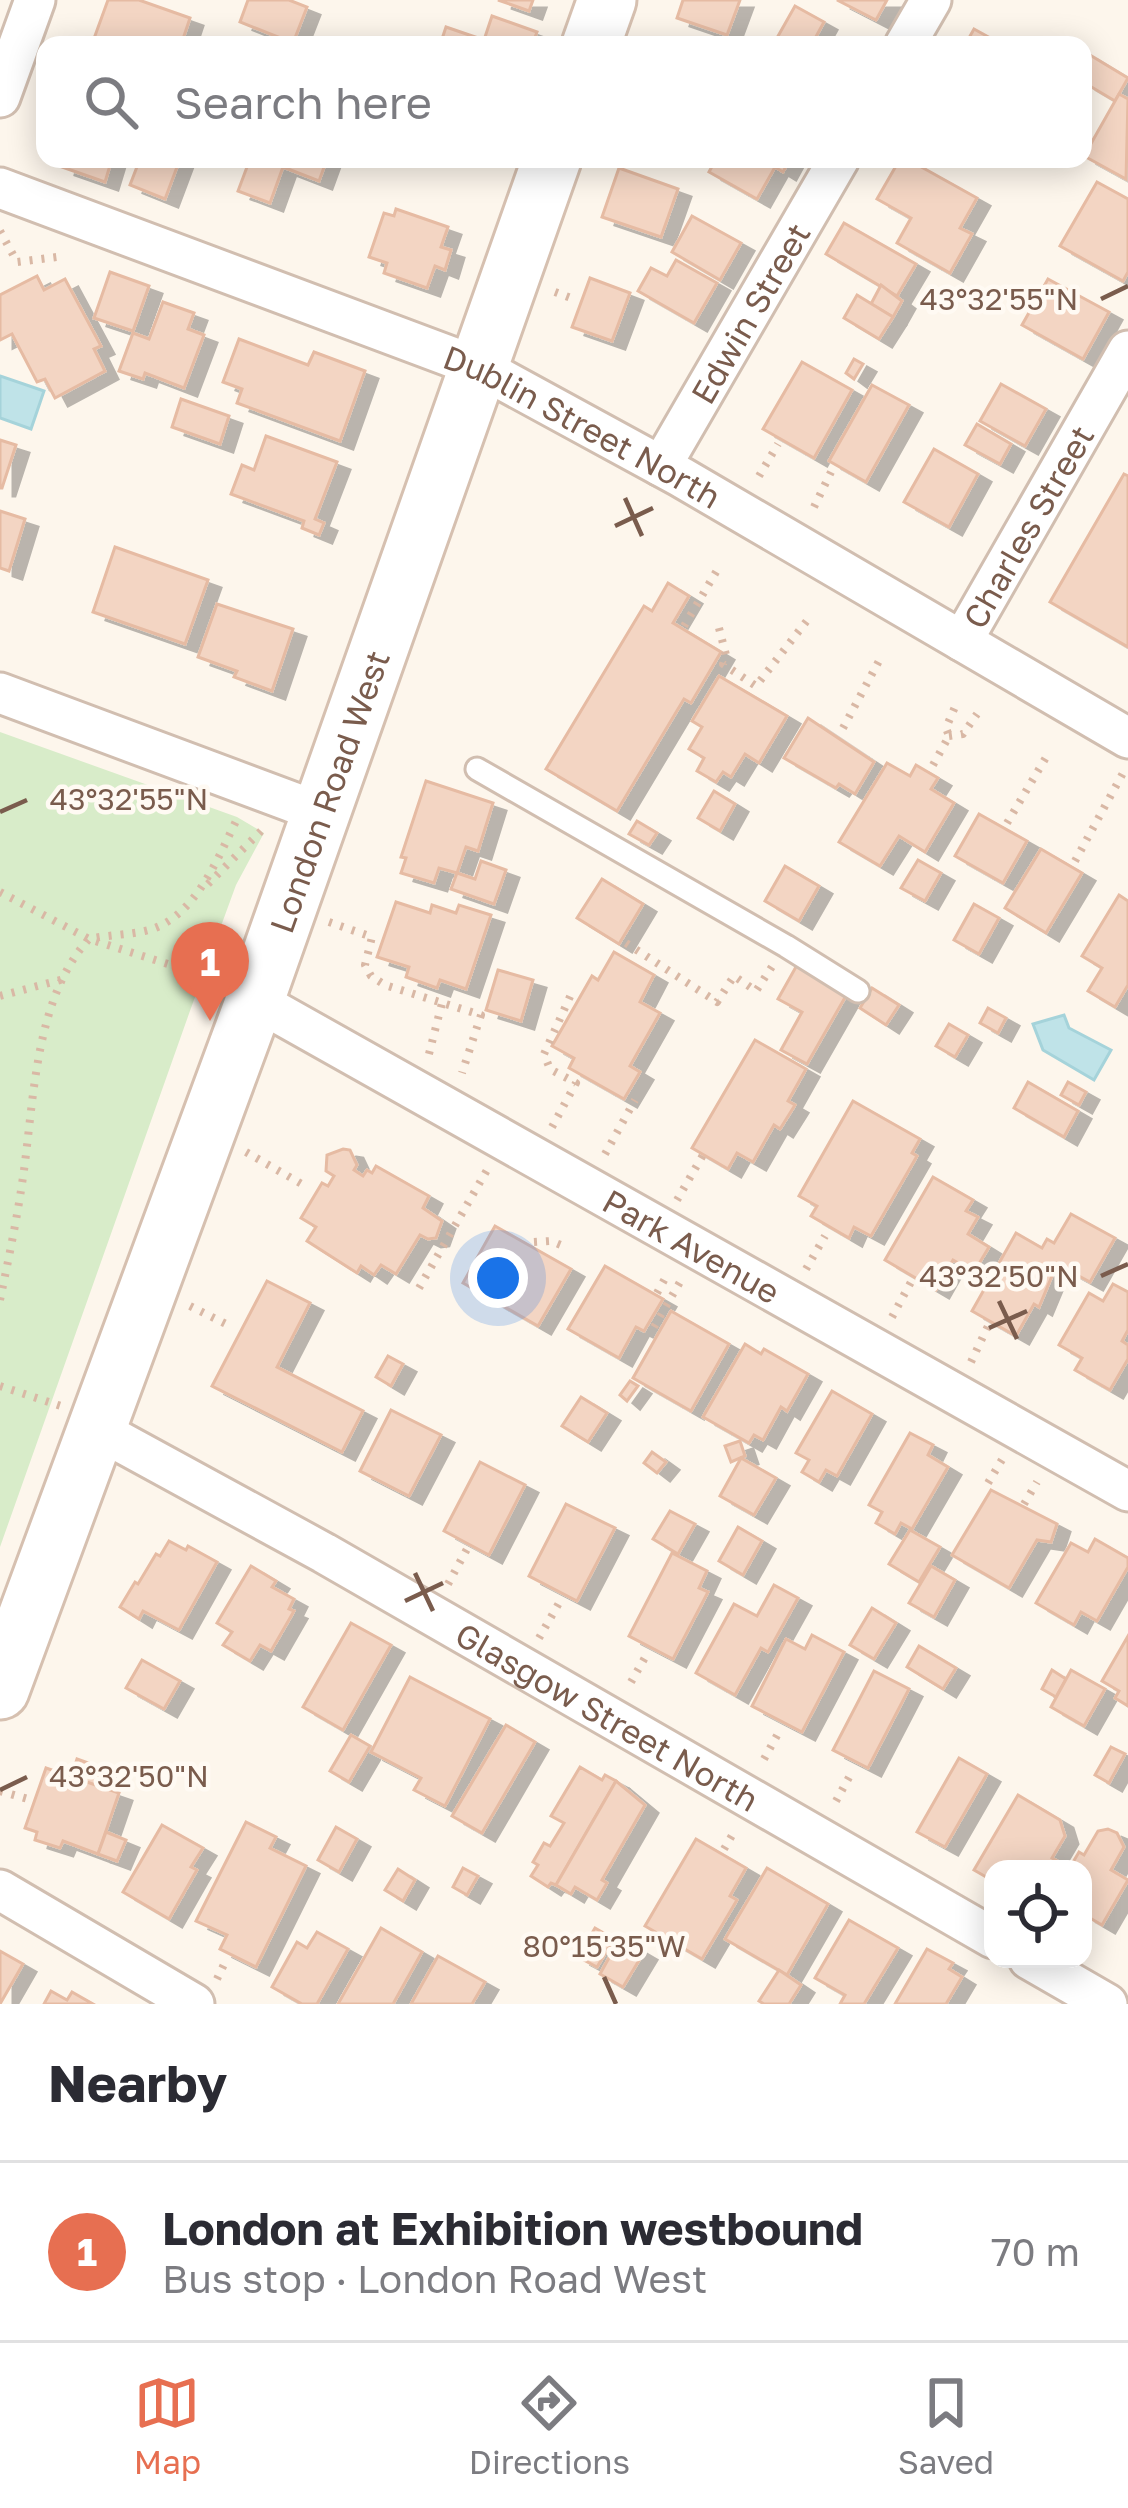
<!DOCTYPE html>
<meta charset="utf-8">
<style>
body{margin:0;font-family:"Golos Text",sans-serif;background:#f2f2f3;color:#2b2b33}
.controls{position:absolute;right:36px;bottom:36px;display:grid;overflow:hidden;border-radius:24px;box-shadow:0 6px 30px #0003}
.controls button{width:108px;height:108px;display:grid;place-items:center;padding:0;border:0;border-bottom:3px solid #e1e1e2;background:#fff;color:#2b2b33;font:60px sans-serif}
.you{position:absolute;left:498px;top:1278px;width:42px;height:42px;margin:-30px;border:9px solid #fff;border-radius:50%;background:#1a73e8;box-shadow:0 0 0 18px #1a73e833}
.badge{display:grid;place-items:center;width:78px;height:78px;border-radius:50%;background:#e76f51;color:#fff;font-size:39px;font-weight:700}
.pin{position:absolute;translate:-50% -99px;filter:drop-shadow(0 3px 6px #0008)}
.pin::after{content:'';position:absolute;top:63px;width:42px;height:36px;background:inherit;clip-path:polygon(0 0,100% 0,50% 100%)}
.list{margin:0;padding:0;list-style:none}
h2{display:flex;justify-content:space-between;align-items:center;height:156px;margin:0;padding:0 48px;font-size:51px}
h2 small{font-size:39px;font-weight:400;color:#7c7c81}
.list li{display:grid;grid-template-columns:78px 1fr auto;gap:36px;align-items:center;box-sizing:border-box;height:180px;padding:0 48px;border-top:3px solid #e1e1e2}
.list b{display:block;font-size:45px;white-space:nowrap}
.list p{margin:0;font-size:39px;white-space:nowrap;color:#7c7c81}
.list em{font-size:39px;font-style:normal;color:#7c7c81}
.icon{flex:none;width:66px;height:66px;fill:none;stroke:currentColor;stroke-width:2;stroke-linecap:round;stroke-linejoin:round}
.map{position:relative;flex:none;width:1128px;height:2004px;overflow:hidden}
.search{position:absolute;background:#fff;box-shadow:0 6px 30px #0003;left:36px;right:36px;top:36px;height:132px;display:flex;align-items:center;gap:30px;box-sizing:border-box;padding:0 42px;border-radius:24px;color:#7c7c81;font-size:45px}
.sheet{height:336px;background:#fff}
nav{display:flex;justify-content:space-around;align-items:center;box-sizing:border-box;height:168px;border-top:3px solid #e1e1e2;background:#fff;font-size:33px;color:#7c7c81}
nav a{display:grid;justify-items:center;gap:6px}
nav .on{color:#e76f51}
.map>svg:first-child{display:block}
</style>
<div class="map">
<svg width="1128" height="2004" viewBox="0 0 1128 2004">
<defs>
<filter id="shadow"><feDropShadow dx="13" dy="8" stdDeviation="0" flood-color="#0004"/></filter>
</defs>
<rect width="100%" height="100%" fill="#fdf6ec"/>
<path fill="#d8ecc9" d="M0,732L237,817L264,833L236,885L191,1008L0,1547Z"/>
<g fill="#bfe3e8" stroke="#a5d3da" stroke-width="3">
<path d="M0,376L44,391L31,429L0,418Z"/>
<path d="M1064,1015L1069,1028L1111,1050L1094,1080L1043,1050L1033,1024Z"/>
</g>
<g fill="#f3d5c3" stroke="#e6bba3" stroke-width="3" filter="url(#shadow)">
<path d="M108,0H139L190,18L181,45L92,44Z"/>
<path d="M248,0H289L307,7L293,43L240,22Z"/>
<path d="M498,0H533L529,11Z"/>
<path d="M683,0H740L727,35L677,18Z"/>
<path d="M837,0H887L876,20Z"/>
<path d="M795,6L824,22L813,42L819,45H773Z"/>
<path d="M492,16L537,32L532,45H440L446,27L484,40Z"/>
<path d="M974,29L1003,45H965Z"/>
<path d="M1085,52L1128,78L1115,101L1083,82Z"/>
<path d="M1119,94L1128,99L1126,179L1084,156Z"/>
<path d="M64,159H112L105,182L62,167Z"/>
<path d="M140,159H180L165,199L130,185Z"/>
<path d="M250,159H327L319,181L283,167L270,203L238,191Z"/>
<path d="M716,159H790L783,172L775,167L757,199L709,172Z"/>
<path d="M900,159H907L977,198L960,228L972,234L950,273L897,243L911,218L877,199Z"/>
<path d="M619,168L678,189L661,237L602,217Z"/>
<path d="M1097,182L1128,199V272L1123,281L1060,246Z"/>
<path d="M396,209L448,227L441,247L451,250L445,270L435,266L427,288L384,273L387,263L369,257L384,213L394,216Z"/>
<path d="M692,216L741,243L720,280L672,252Z"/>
<path d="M844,223L916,264L897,296L826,254Z"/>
<path d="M676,260L717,283L694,323L638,291L651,268L667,276Z"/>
<path d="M110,272L149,286L133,331L94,318Z"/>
<path d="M37,276L44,290L65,279L101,346L94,349L105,371L55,398L45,379L37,382L12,334L0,340V295Z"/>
<path d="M590,278L630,293L612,341L572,327Z"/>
<path d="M1048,279L1109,312L1083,359L1022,325Z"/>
<path d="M881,285L902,301L893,317L871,304Z"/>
<path d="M857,295L893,317L879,339L844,318Z"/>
<path d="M163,302L194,313L188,329L204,335L184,388L145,373L143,379L119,371L133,333L149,339Z"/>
<path d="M239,339L308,365L314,352L365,371L340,441L237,403L242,389L223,382Z"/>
<path d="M854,359L863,364L854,379L846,373Z"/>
<path d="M802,362L852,390L814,458L763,429Z"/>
<path d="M1001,384L1046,409L1025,446L980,421Z"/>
<path d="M872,385L909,405L866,482L829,461Z"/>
<path d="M181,399L229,416L220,444L172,427Z"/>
<path d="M977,424L1011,444L1000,464L965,445Z"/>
<path d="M266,436L337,462L315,519L324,523L319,535L302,528L304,521L231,494L242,465L254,470Z"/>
<path d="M0,440L16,445L2,488H0Z"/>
<path d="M934,449L978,474L949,527L904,502Z"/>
<path d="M1124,474L1128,476V647L1050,602Z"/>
<path d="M0,511L25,519L9,571L0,568Z"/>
<path d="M115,547L208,580L185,644L93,612Z"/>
<path d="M668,583L689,596L673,623L721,652L691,703L684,699L617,811L546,769L644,606L652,611Z"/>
<path d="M217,604L293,629L272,691L234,677L237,671L198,657Z"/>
<path d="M719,676L787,716L759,763L745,754L731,777L723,772L716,782L697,771L704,758L689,749L702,727L692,721Z"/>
<path d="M808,718L874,762L855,794L839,784L836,788L784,758Z"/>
<path d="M887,763L910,776L916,765L938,778L931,789L954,803L925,852L899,836L880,866L839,842Z"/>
<path d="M426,781L493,803L478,851L466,847L457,873L439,868L434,883L401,873L406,858L401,857Z"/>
<path d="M714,791L735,804L720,831L698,818Z"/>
<path d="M979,814L1027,841L1003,883L955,856Z"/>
<path d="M637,821L657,833L649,845L629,834Z"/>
<path d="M1041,849L1082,873L1046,933L1005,908Z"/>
<path d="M918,860L941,873L925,901L901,888Z"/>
<path d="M481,861L506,870L494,904L451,889L457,873L475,879Z"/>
<path d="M785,866L819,886L799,921L765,901Z"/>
<path d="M602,879L643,904L619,944L577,918Z"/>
<path d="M1119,895L1128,901V985L1115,1007L1088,991L1102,968L1082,956Z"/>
<path d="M396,902L430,913L432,905L456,913L459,905L491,915L466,989L440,980L437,988L406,977L409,967L377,957Z"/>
<path d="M974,904L999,918L979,954L954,940Z"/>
<path d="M614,952L654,975L640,1002L660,1013L630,1066L640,1072L624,1099L569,1068L574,1058L552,1046L592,976L598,980Z"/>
<path d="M797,965L847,994L807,1064L781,1050L802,1012L778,999Z"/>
<path d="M498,970L533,980L521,1021L486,1010Z"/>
<path d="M872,988L899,1005L886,1025L860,1008Z"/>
<path d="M988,1008L1006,1018L998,1033L980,1023Z"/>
<path d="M949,1024L968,1035L955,1057L936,1046Z"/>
<path d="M755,1040L806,1069L788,1101L795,1105L780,1129L774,1125L753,1162L737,1153L728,1169L692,1148Z"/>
<path d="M1028,1082L1078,1111L1064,1137L1014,1108Z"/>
<path d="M1068,1082L1086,1092L1079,1105L1061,1095Z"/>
<path d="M853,1101L920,1139L912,1153L917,1156L871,1236L854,1227L849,1238L811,1216L817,1206L799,1196Z"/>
<path d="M343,1149L350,1150L357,1165L354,1170L363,1176L367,1170L372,1173L376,1166L429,1196L423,1208L442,1221L436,1238L428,1239L420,1235L396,1274L381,1265L374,1275L361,1266L357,1273L307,1241L316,1227L301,1218L322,1183L328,1186L334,1176L326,1171L327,1155Z"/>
<path d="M933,1177L973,1200L966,1211L978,1217L968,1234L989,1247L974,1272L953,1260L936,1290L885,1260Z"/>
<path d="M1071,1214L1115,1238L1090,1282L1057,1264L1039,1307L1034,1304L1016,1336L972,1311L1016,1233L1042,1248L1047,1239L1054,1243Z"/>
<path d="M495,1226L571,1269L538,1326L463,1283Z"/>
<path d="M605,1266L663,1299L644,1331L636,1327L619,1358L568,1329Z"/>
<path d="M267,1281L310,1303L277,1367L363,1411L342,1452L212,1386Z"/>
<path d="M1113,1284L1128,1292V1330L1122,1341L1128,1345V1359L1110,1390L1075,1370L1082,1358L1059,1345L1089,1293L1103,1301Z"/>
<path d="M671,1311L729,1344L691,1411L633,1378Z"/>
<path d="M745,1344L761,1354L764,1349L808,1374L787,1411L781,1407L763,1440L754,1435L749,1443L703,1417Z"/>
<path d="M388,1356L403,1364L391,1386L376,1377Z"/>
<path d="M630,1381L638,1386L627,1401L620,1395Z"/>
<path d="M832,1391L872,1414L837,1476L826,1470L819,1482L802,1472L809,1460L796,1453Z"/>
<path d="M581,1397L607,1413L588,1442L562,1426Z"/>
<path d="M391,1410L441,1435L409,1496L360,1471Z"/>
<path d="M910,1433L933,1445L928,1455L948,1467L912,1529L901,1523L895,1534L876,1523L882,1512L869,1505Z"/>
<path d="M740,1441L745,1456L731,1462L725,1446Z"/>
<path d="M652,1452L666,1462L657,1473L644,1463Z"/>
<path d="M741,1458L776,1478L754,1515L720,1496Z"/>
<path d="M480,1462L525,1485L489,1555L444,1531Z"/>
<path d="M991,1490L1057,1524L1051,1542L1037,1540L1009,1588L952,1555Z"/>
<path d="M566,1504L615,1528L577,1601L529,1576Z"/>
<path d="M670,1511L695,1524L678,1554L653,1539Z"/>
<path d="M738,1527L762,1541L743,1575L719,1561Z"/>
<path d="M910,1530L940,1547L919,1582L889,1564Z"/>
<path d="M1095,1539L1128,1558V1567L1097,1621L1081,1612L1074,1625L1036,1603L1071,1543L1088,1552Z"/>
<path d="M169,1541L186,1550L188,1546L217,1562L179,1630L143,1611L139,1619L120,1607L135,1582L138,1584L156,1554L160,1556Z"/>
<path d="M672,1553L707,1571L699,1588L708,1592L673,1659L629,1636Z"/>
<path d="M251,1566L276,1581L272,1587L294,1599L289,1609L294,1611L271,1651L260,1645L250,1661L223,1645L232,1632L217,1623Z"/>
<path d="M931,1566L955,1580L934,1617L909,1603Z"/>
<path d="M774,1585L798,1598L768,1652L761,1648L735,1695L696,1673L734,1604L757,1616Z"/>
<path d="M872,1608L896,1623L874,1659L850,1645Z"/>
<path d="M351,1623L391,1645L343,1730L303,1707Z"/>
<path d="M812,1635L844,1652L802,1732L752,1706L786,1639L805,1649Z"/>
<path d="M1128,1636V1706L1115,1698L1119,1691L1102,1681Z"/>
<path d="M919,1646L956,1668L943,1689L907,1667Z"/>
<path d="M142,1660L180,1681L164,1709L126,1688Z"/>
<path d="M1052,1670L1066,1679L1056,1697L1042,1689Z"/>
<path d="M1071,1670L1105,1689L1084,1726L1051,1707Z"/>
<path d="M874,1671L909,1689L868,1768L833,1750Z"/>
<path d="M410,1677L490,1719L445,1806L414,1790L421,1778L371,1752Z"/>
<path d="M506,1725L535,1742L482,1833L452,1816Z"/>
<path d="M351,1735L370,1746L349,1782L330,1771Z"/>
<path d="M1111,1747L1125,1754L1109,1783L1095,1775Z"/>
<path d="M959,1758L987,1774L945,1847L917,1832Z"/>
<path d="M77,1759L105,1769L99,1787L71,1777Z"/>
<path d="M580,1767L602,1780L605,1775L616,1781L556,1885L551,1883L548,1887L531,1876L538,1865L533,1862L544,1843L550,1846L564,1823L551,1816Z"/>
<path d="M46,1768L119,1793L98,1854L63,1841L60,1848L35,1840L37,1832L25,1828Z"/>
<path d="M616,1781L645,1805L602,1880L607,1883L597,1900L575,1887L571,1894L556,1885Z"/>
<path d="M1018,1795L1060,1820L1065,1836L1052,1858L1059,1862L1055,1869H993V1881L974,1870Z"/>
<path d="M246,1822L276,1837L270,1848L306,1866L256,1967L220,1949L227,1935L196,1921Z"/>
<path d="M162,1825L203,1848L191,1867L197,1870L194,1875L169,1919L123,1892Z"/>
<path d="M336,1827L357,1839L339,1872L318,1860Z"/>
<path d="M1108,1829L1117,1833L1124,1847L1111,1870L1128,1880L1102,1925L1083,1914V1869H1069L1079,1852L1084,1855L1098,1831Z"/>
<path d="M106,1832L126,1840L117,1861L98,1854Z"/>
<path d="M696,1839L746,1868L730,1896L737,1900L702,1959L645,1926Z"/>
<path d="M463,1868L478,1876L467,1895L453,1887Z"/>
<path d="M767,1868L828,1904L787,1975L725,1939Z"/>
<path d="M398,1869L415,1880L403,1901L385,1890Z"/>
<path d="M849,1920L898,1948L864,2004H840L845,1995L815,1978Z"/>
<path d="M381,1928L422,1952L393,2004H338Z"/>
<path d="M595,1928L614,1939L597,1967L578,1957Z"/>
<path d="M317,1932L348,1949L317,2004H302L272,1987L297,1942L307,1948Z"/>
<path d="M620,1938L644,1952L623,1987L600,1974Z"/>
<path d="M927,1949L953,1963L949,1969L962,1977L946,2004H895Z"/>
<path d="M0,1951L23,1964L0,2004Z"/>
<path d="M438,1956L485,1982L472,2004H411Z"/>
<path d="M779,1970L801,1985L789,2004H764L759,2001Z"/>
<path d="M51,1991L67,2000L72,1992L93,2004H44Z"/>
</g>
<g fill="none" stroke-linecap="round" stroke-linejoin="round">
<g stroke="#d1beb0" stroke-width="27">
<path id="lane" d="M477,769L786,946L858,991"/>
</g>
<g stroke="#d1beb0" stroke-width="45">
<g id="street">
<path d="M905,45L931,0"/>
<path d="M0,97L35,0"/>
<path id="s1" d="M0,188L481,368L681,477L1128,738"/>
<path id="s2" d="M661,466L839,159"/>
<path id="s3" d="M962,641L1128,351"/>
<path d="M0,693L319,812"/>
<path id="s4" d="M255,1000L1128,1491"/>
<path id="s5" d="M95,1428L324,1553L993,1938"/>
<path d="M0,1890L194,2004"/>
<path d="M1029,1959L1107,2004"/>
</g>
</g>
<g stroke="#d6c0b0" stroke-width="63">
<g id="secondary">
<path d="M591,45L607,0"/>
<path id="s6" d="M0,1690L255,1000L552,159"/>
</g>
</g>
<g stroke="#d9b8a5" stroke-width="8" stroke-dasharray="3 9" stroke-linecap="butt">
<path d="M0,231L17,262L65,256"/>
<path d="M555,292L576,300"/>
<path d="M759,476L778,444"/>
<path d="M814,507L831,472"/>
<path d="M684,626L719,567"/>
<path d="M719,628L726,655L723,664L756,686L809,618"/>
<path d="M843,728L880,659"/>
<path d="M949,736L963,734L977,714"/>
<path d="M933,765L949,736L946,728L957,702"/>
<path d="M1007,823L1048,754"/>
<path d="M1075,861L1123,773"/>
<path d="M208,884L261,831"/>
<path d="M0,892L89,939L215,979"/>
<path d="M329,922L372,937L365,965L371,976L385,985L481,1015L462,1073"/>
<path d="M626,943L717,1002L734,976L756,991L773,965"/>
<path d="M0,996L64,979"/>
<path d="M429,1054L442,1003"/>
<path d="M552,1127L576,1083L550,1069L544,1054L573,990"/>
<path d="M246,1152L307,1187"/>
<path d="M605,1154L635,1100"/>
<path d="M677,1200L703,1155"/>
<path d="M534,1242L551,1241L568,1248"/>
<path d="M806,1269L825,1236"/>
<path d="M419,1288L487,1170"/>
<path d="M657,1293L668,1273"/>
<path d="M0,1300C9,1257 18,1214 24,1170C34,1097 36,996 89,939C107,935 127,935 145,931C195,920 218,857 238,817"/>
<path d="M190,1306L232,1327"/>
<path d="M892,1317L911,1282"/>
<path d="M654,1327L680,1282"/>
<path d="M971,1362L988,1326"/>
<path d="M0,1386L61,1406"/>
<path d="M988,1483L1003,1458"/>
<path d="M1024,1504L1037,1482"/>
<path d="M448,1584L467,1549"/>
<path d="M539,1638L559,1603"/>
<path d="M631,1682L647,1654"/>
<path d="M764,1759L780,1730"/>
<path d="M0,1791L28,1799"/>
<path d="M836,1801L853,1770"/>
<path d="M724,1849L734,1832"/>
<path d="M217,1979L227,1958"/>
</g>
<use href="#lane" stroke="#fff" stroke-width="21"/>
<use href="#street" stroke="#fff" stroke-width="39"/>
<use href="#secondary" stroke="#fff" stroke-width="57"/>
</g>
<path fill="none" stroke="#7a5c4d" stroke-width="4.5" d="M1101,299L1128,286M625,498L642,536M615,526L653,508M0,812L27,800M1101,1276L1128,1264M999,1301L1017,1339M989,1328L1027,1311M415,1573L433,1611M405,1601L443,1583M0,1790L27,1777M604,1977L616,2004"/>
<g text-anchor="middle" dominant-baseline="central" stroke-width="9" stroke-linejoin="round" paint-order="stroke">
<g font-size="33" fill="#7a5c4d" stroke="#fffaf3">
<text stroke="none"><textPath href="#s2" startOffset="177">Edwin Street</textPath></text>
<text stroke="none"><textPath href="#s1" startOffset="630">Dublin Street North</textPath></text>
<text stroke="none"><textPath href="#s3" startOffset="132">Charles Street</textPath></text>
<text stroke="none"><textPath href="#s6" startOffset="957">London Road West</textPath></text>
<text stroke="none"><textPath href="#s4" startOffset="501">Park Avenue</textPath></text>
<text stroke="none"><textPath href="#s5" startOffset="588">Glasgow Street North</textPath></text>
</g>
</g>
<g font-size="30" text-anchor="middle" fill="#7a5c4d" stroke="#fffaf3" stroke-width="9" stroke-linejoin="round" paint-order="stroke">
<text x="999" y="310">43°32'55"N</text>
<text x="129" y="810">43°32'55"N</text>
<text x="999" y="1287">43°32'50"N</text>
<text x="129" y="1787">43°32'50"N</text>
<text x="604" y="1957">80°15'35"W</text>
</g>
</svg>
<div class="controls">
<button><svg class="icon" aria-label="locate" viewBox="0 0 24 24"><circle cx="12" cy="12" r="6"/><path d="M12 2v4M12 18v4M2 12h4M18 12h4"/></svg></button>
</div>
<div class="you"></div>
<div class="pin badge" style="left:210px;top:1021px">1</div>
<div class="search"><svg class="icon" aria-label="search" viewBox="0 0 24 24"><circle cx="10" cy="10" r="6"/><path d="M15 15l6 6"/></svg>Search here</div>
</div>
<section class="sheet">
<h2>Nearby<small></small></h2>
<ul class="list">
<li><span class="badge">1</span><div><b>London at Exhibition westbound</b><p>Bus stop · London Road West</p></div><em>70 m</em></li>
</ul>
</section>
<nav>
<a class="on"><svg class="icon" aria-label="map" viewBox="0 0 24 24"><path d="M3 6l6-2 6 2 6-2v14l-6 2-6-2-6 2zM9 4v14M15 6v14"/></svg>Map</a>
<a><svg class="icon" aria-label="directions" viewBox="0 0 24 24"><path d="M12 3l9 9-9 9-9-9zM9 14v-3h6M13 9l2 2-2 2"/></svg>Directions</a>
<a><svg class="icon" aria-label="saved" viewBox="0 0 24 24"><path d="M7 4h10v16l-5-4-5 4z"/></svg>Saved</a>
</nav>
